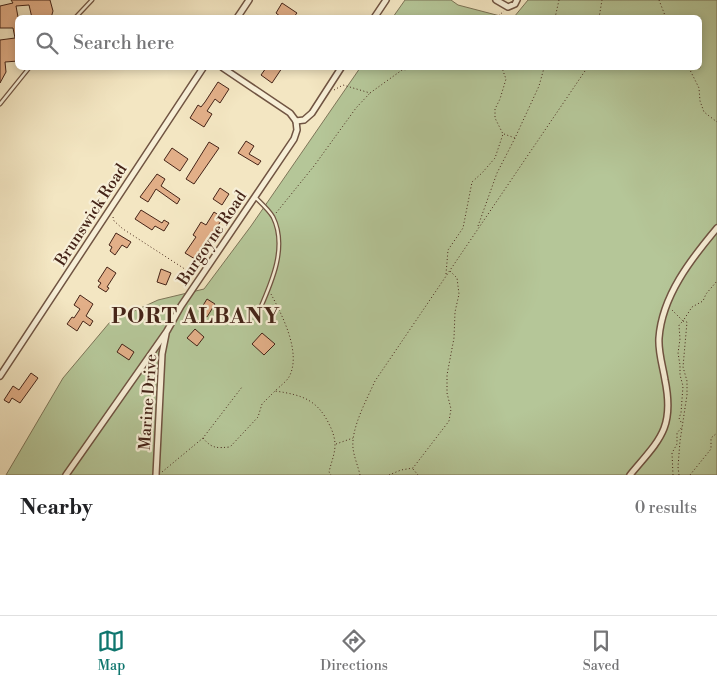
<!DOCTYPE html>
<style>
body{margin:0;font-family:"Libre Bodoni",serif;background:#f6f6f6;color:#202124}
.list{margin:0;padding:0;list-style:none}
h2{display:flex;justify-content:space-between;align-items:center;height:65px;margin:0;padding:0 20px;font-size:21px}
h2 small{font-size:16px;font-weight:400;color:#757577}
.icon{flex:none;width:28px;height:28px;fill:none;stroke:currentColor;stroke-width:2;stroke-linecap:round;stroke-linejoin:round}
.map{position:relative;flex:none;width:717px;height:475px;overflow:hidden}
.search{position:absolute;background:#fff;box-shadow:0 2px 8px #0003;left:15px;right:15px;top:15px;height:55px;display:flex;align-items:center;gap:12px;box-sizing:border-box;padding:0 18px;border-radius:8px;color:#757577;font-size:19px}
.sheet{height:140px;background:#fff}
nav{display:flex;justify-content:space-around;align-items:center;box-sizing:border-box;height:70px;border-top:1px solid #e0e0e0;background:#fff;font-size:14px;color:#757577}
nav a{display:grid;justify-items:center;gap:2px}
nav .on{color:#0f766e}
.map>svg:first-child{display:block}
</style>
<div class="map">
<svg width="717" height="475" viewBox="0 0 717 475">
<rect width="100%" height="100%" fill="#f3e6c2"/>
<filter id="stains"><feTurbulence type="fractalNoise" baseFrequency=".004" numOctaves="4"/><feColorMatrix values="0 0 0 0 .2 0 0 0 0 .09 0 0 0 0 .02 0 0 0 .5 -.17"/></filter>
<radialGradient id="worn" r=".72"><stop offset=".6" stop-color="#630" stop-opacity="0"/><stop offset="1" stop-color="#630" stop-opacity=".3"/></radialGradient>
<g fill="#b5c698" stroke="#7d7558">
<path d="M405,0H451L458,5L504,17H393Z"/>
<path d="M528,0H717V475H6L63,378L110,322L158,300L204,289L251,226L360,68H700V18L514,17Z"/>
</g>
<g fill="#e2af88" stroke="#452418">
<path d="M11,0H50L53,11L51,18H32L29,5L16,6L18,17V61L5,62L6,72L0,83V40L15,38L13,28H0V6L13,3Z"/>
<path d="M282,3L297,13L293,18H282L276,13Z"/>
<path d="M266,68H282L272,83L261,75Z"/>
<path d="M218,82L229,89L220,103L215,99L207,111L212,114L204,127L190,118L198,105L201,107L205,102Z"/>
<path d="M246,141L254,146L249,154L261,161L258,165L238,153Z"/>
<path d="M209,142L219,148L194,184L186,179Z"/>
<path d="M172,148L188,159L180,171L164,160Z"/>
<path d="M157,174L165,179L161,186L180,199L177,204L156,189L148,202L140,197Z"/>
<path d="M220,188L229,194L222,205L213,199Z"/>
<path d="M141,210L162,223L164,220L169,223L164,231L155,226L152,230L135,219Z"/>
<path d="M214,212L223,218L195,259L185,253L196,237L193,235L201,222L206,225Z"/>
<path d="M116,233L131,242L127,248L122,245L115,255L110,251L112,247L109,245Z"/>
<path d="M107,267L116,273L107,287L109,288L106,292L98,287L101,283L98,281Z"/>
<path d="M161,269L171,273L166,285L157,282Z"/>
<path d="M80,295L93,304L86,316L93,321L90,326L83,321L77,331L67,324L72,317L74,318L80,309L74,305Z"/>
<path d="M207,299L215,304L207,317L199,312Z"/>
<path d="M195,329L204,337L197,346L187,338Z"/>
<path d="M262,333L275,344L264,355L252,344Z"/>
<path d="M122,344L134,352L129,360L117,352Z"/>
<path d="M31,373L38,378L20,403L12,398L9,403L4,400L13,386L19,390Z"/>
</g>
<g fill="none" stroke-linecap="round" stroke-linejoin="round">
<g stroke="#705442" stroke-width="5">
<g id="service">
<path d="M75,18L92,0"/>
<path d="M0,104L29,68"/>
<path d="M255,197C261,203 269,210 273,217C289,249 269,288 256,318"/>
</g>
</g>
<g stroke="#705442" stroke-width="8">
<g id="minor">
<path d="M496,0L508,7L515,4L517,0"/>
<path d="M237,18L249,0"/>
<path d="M374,18L386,0"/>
<path d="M223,68L290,113L296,121"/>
<path d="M296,121L304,120L312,113L341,68"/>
<path d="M0,376L203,68"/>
<path d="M66,475L167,331L181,306L294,139L297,130L296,121"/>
<path d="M156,475L162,354L166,334"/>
<path d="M630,475C659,440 675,429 665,380C663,367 658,352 659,338C662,296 691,259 717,228"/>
</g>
</g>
<g stroke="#452418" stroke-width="1" stroke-dasharray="1 2.5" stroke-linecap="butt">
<path d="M659,0L666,18"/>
<path d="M496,18L504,11"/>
<path d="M555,18L559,0"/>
<path d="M599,18L602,0"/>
<path d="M689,68L699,88L700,101L704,112L717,122"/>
<path d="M334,90L343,85L370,93L402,70L423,68"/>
<path d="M504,134L515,138L539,86L544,68"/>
<path d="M276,213L314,166L356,108L370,93"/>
<path d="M113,217L114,221L123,229L194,275"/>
<path d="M478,226L497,173L515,138"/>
<path d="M446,274L448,250L463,228L472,182L482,173L495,158L503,134L495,118V109L500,99L506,79L502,68"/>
<path d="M271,294C282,315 302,353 289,377C286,382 280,386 275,391C303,395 318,400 330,426C333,432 335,439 335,445C335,454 331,463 329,472L331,475"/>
<path d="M672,310L683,321L679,325L680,339L678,353L680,365V375L683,386L681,413L679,418L682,424"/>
<path d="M203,438C212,449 217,448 230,447L258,417L262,404L275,391"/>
<path d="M336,444L353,438"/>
<path d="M413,469L418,475"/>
<path d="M162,472L203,438L242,387"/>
<path d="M360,475C358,466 354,457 353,448C351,428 367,399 375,381L587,68"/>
<path d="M389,475L401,470L413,468L449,421L451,409L447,393V375L454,338L455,312L459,294L457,278L450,271"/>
<path d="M673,475L672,453L677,444V433L682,427"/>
<path d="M679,475L678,467L680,441L687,395V381L683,367L687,322L683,321L692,307L703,301L706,294L717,281"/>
<path d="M690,475L711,449V438L717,433"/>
</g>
<use href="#service" stroke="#f7efd7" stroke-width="2.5"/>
<use href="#minor" stroke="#f7efd7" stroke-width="5"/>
</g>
<g text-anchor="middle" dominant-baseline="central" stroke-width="4.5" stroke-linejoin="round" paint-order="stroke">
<g font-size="16" fill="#452418" stroke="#f7efd7">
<text transform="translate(91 215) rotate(-57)">Brunswick Road</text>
<text transform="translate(212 238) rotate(-56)">Burgoyne Road</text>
<text transform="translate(148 402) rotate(-86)">Marine Drive</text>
</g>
<g font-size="21" font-weight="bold" letter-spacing="1" fill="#452418" stroke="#f7efd7">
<text x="196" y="317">PORT ALBANY</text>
</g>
</g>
<rect width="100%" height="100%" filter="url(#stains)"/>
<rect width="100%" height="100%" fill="url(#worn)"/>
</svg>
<div class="search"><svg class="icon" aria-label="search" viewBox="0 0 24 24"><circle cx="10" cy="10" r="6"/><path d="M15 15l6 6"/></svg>Search here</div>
</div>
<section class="sheet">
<h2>Nearby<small>0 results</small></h2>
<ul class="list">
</ul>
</section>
<nav>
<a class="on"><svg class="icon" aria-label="map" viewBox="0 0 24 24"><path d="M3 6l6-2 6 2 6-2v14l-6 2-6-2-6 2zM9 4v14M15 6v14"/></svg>Map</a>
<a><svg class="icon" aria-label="directions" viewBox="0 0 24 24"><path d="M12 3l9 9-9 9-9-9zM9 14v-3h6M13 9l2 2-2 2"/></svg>Directions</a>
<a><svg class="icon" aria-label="saved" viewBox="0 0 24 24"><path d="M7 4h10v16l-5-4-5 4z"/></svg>Saved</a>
</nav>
